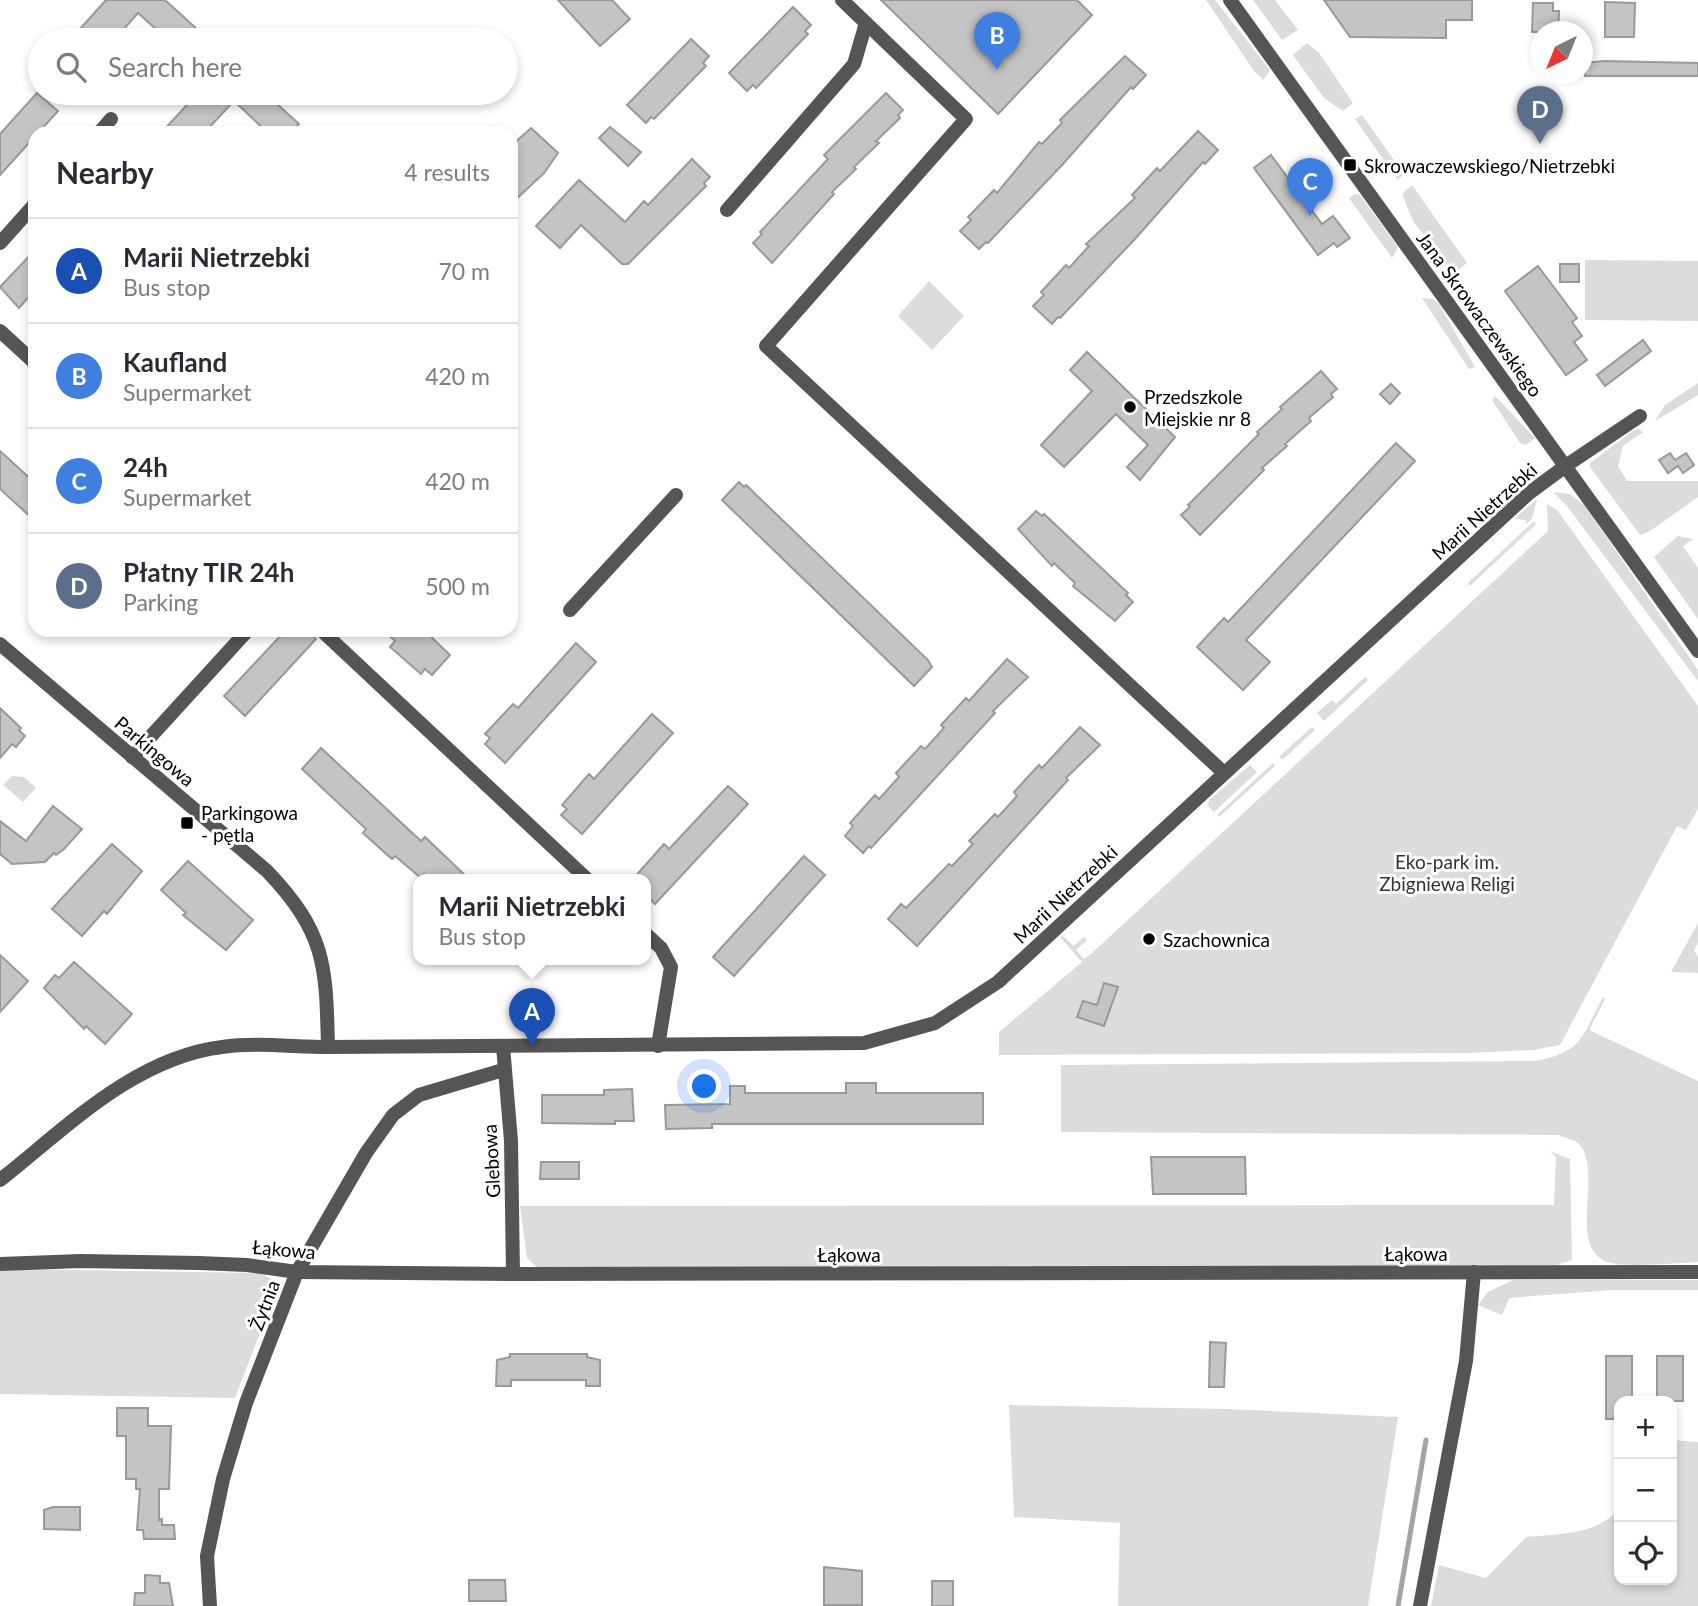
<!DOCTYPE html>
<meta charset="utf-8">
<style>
body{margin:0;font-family:Lato,sans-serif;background:#f7f7f7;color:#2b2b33}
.controls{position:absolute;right:21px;bottom:21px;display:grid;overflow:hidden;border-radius:14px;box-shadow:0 4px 10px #0003}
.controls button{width:63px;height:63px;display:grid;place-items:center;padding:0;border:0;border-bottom:2px solid #e1e1e2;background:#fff;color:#2b2b33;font:35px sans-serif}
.compass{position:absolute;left:1530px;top:21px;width:63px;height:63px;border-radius:50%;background:#fff;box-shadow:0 4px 10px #0003;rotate:223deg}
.you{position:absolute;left:705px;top:1087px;width:24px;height:24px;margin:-18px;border:5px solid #fff;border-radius:50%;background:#1a73e8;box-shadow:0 0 0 10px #1a73e833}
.badge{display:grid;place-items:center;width:46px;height:46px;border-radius:50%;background:#7c3aed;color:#fff;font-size:23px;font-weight:700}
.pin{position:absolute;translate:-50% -58px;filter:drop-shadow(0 2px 4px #0008)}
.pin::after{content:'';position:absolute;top:37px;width:24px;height:21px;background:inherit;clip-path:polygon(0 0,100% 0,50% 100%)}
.popup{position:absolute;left:413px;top:874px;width:238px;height:91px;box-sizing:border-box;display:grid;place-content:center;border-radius:14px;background:#fff;filter:drop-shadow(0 2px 5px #0005);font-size:23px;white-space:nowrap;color:#7c7c81}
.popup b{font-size:26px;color:#2b2b33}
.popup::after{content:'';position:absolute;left:50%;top:100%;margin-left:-14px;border:14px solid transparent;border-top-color:#fff}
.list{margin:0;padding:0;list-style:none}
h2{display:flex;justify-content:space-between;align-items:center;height:91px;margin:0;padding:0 28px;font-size:30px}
h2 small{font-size:23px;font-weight:400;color:#7c7c81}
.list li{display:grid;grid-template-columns:46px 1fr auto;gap:21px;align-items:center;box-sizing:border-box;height:105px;padding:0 28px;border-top:2px solid #e1e1e2}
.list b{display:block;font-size:26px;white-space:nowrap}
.list p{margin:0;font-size:23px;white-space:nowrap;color:#7c7c81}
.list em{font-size:23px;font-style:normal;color:#7c7c81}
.icon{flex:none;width:38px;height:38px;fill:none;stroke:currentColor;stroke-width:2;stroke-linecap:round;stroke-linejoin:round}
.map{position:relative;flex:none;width:1698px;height:1606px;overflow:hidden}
.search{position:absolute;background:#fff;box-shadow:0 4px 10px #0003;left:28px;top:28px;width:490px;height:77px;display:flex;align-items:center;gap:18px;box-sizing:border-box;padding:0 24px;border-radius:38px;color:#7c7c81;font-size:26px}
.panel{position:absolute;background:#fff;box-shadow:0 4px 10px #0003;left:28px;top:126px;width:490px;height:511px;border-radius:21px}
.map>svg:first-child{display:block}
</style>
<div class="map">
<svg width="1698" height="1606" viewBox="0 0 1698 1606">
<rect width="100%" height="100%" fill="#fff"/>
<g fill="#dcdcdc">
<path d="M1206,0H1215L1266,65L1270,71L1263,80L1254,71Z"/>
<path d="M1253,0H1275L1298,30L1282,40Z"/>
<path d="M1307,43L1319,53L1353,103L1343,111L1324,98L1293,55Z"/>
<path d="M1362,115L1404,174L1398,180L1355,119Z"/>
<path d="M1412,185L1467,263L1453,274L1413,221L1402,194Z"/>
<path d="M1355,194L1360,195L1398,247L1392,258L1349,198Z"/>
<path d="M1585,260L1698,261V321L1585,320Z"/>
<path d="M929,281L964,316L932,350L898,316Z"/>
<path d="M1422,298L1432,299L1439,304L1475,367L1469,369Z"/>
<path d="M1698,383V395L1655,421L1665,405Z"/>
<path d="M1495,396L1535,438L1526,445L1520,443L1492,400Z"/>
<path d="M1639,429L1643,432L1623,446L1618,466L1627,481H1698V497L1650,531L1640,535L1590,467V463L1634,430Z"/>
<path d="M1553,492L1570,494L1585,506L1698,670V681L1567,506Z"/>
<path d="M1537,499L1532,519L1526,524V520L1514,519Z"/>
<path d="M1547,504L1557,510L1698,706V809L1686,830L1677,826L1560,1045L1534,1050L1468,1053L999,1055V1032L1082,962L1060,937L1063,936L1074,946L1084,937L1087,940L1076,950L1084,959L1091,954L1548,531Z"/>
<path d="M1534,521L1536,524L1470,586L1468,583Z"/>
<path d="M1678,536L1693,539L1683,546L1698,568V619L1654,557Z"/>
<path d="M1365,677L1368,680L1324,721L1317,713L1332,700L1336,704Z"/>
<path d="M1312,727L1315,730L1282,760L1279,757Z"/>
<path d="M1273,763L1275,766L1219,817L1217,815Z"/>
<path d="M1250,765L1257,772L1214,812L1208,806L1209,800Z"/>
<path d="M12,776L24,777L36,788L23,802L3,785Z"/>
<path d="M1698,923V943L1694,950L1698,957V973L1671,972Z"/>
<path d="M1603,997L1605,999L1589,1030L1698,1081V1262C1679,1263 1621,1268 1607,1262C1566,1246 1605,1170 1578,1143C1574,1139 1564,1138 1558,1135L1061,1132V1065L1534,1061C1582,1053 1582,1037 1603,997Z"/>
<path d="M1550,1151L1570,1159L1572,1260L1557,1265L540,1270L527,1258L520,1206L1554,1205L1556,1157Z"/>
<path d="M11,1269L260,1273L276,1281L274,1297L235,1398L0,1394V1271Z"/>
<path d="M1513,1280H1698V1290H1612L1509,1298L1502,1315L1478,1305L1488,1292Z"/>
<path d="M1009,1405L1230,1409L1398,1417L1368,1606H1118L1120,1523L1014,1517Z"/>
<path d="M1672,1440L1698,1442V1606H1431L1439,1565L1486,1578L1526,1537C1558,1534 1597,1535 1619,1509V1580H1672Z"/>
</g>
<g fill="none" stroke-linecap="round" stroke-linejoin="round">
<path stroke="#a3a3a3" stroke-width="5" d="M1398,1606L1426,1440"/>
</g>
<g fill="#c4c4c4" stroke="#999" stroke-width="2">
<path d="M106,0H165L209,40H168L138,13L114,40H70Z"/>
<path d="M558,0H612L630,19L600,46Z"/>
<path d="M881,0H1077L1092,15L998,114Z"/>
<path d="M1324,0H1472V20H1446V38L1350,37Z"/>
<path d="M1605,2L1635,3L1634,37H1605Z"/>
<path d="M1533,3H1553V11H1559L1558,32H1532Z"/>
<path d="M793,7L811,25L805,31L808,34L756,88L753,85L747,91L729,73Z"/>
<path d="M691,39L709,56L703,63L706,66L654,119L651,117L646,123L627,105Z"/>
<path d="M1125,56L1146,75L1133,89L1131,87L1063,164L988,243L986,242L979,249L960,231L971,220L968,217L994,190L997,193L1039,142L1042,144L1062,123L1060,120Z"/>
<path d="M1604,61L1698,63V76H1585V63Z"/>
<path d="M37,93L58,111L0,175V134Z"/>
<path d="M198,93H265L299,124L290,133H268L234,101L204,133H161Z"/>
<path d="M886,93L903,110L898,115L900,118L876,141L879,143L854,167L856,169L832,192L834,194L772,263L753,243L762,234L760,232L828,159L824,155Z"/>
<path d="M610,127L641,152L628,166L599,138Z"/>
<path d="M531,128L558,153L544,173L511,204V146Z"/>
<path d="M1198,131L1218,150L1205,164L1203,162L1135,239L1060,318L1058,317L1052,324L1033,306L1044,295L1041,292L1066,265L1069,268L1089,246L1086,244L1135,198L1132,195L1157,168L1160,171Z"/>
<path d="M1271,155L1322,224L1333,216L1350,238L1337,247L1334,243L1318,255L1254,168Z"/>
<path d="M692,159L710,177L704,183L706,186L628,264H622L581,225L560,248L536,226L579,180L625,222L644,201L648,205Z"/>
<path d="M35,250V290L19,308L0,287Z"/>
<rect x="1560" y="264" width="19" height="18"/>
<path d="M1538,266L1577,318L1572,322L1582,336L1574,342L1587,360L1566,375L1505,291Z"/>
<path d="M1643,340L1651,351L1605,386L1597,375Z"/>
<path d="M1087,352L1175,437L1140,480L1127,467L1148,445L1116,414L1064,467L1041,445L1092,391L1070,370Z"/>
<path d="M1321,371L1337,389L1331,394L1333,397L1309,418L1311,421L1285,444L1287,446L1262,468L1264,470L1200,535L1181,515L1190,507L1188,505L1259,434L1257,432L1282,409L1280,407Z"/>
<path d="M1391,384L1400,393L1390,404L1380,394Z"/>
<path d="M1396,443L1415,461L1246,640L1270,662L1243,690L1197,647L1224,618L1228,622Z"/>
<path d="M0,451L35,483V521L0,489Z"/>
<path d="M1670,453L1675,460L1686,453L1694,465L1683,473L1678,466L1668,473L1659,460Z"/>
<path d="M739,482L744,487L746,485L928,660L932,667L914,686L722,500Z"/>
<path d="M1036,511L1042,516L1044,514L1128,593L1126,595L1133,602L1115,621L1073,586L1075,583L1054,563L1052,566L1018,529Z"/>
<path d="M286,630H306L316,639L245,716L224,696Z"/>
<path d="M383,630H424L450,655L432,675L425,669L421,674L390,647L395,641Z"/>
<path d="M576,643L596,662L505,763L485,744L490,738L485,734L513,704L518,708Z"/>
<path d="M1007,659L1028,677L993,711L995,713L871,848L869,846L863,853L845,836L853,826L850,823L875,795L879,799L899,777L896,773L921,746L925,749L944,728L941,725L966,698L969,701Z"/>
<path d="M0,708L21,728L19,730L25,736L16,747L12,744L0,758Z"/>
<path d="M652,714L673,733L582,834L561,815L567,809L562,805L589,774L594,779Z"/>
<path d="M1080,727L1100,745L1066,778L1068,780L917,946L888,919L901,904L906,908L949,864L952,866L973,844L969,841L995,814L998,817L1017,796L1014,792L1039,765L1042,768Z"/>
<path d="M321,748L421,841L425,837L470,880H430L424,874L421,878L395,856L392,859L363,833L366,829L302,769Z"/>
<path d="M728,786L748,804L655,904L646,895V880H632L664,844L669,849Z"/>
<path d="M53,806L82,829L64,849L56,855L54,853L45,862L12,864L0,854V821L26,841Z"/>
<path d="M112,844L142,871L107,914L104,911L82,936L52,909Z"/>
<path d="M804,856L825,875L734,976L713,957Z"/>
<path d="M188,861L253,920L226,950L183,915L186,913L161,890Z"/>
<path d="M0,955L28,981L0,1012Z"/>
<path d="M74,962L132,1014L105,1044L86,1026L84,1029L44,988L55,975L59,978Z"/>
<path d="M1104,983L1118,987L1104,1026L1077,1017L1083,1001L1097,1005Z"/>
<path d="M846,1083H876V1093H983V1124H712V1128L666,1129L665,1105L730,1104V1086H745V1093H846Z"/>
<path d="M632,1089L634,1121H615V1124L542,1123V1095H604V1090Z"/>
<path d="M1151,1157H1245L1246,1194H1153Z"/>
<path d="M541,1162H579V1179H540Z"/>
<path d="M1210,1342L1226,1343L1224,1387H1209Z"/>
<path d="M510,1354H587V1357L600,1360V1386H586V1380H511V1386H496L497,1360L510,1357Z"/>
<path d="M1606,1356H1632V1401H1619V1419H1606Z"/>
<rect x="1657" y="1356" width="26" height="45"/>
<path d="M117,1408H148V1426H171L169,1489H159V1520L162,1519V1525H174L175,1539H144L143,1530H137L140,1489H136V1479H126V1436H117Z"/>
<path d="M53,1507H80V1530L44,1529V1510Z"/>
<path d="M824,1567L862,1571V1605H824Z"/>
<path d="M145,1575L160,1576V1583H169L173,1606H134L135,1593H145Z"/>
<path d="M469,1580H505L506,1601H469Z"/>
<rect x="932" y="1581" width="21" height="25"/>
</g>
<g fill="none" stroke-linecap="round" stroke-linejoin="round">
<g stroke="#555" stroke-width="14">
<path d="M842,0L966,119L766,346L1224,773"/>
<path d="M99,133L111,119"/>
<path d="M727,210L854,64L866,23"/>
<path d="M0,243L35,204"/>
<path d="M0,331L35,363"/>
<path d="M1567,465L1640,416"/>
<path d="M570,610L676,495"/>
<path d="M321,630L588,880"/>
<path d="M132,757L248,630"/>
<path d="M646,934L661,948L671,967L658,1046"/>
<path d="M503,1046L511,1141L513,1274"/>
<path d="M0,1180C66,1128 134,1058 222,1047C256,1042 294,1047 328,1047"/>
<path d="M0,1264L81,1261L199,1263L247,1265L297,1272L513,1274L1698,1272"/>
<path d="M210,1606L207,1556L223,1479L246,1403L297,1272L366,1153L393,1115L419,1095L503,1070"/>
<path d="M1420,1606L1466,1361L1474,1272"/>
</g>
<g stroke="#555" stroke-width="14">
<path d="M1230,0L1698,651"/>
<path d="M0,644L267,871C326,933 326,965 328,1047L864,1043L935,1023L998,982L1529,493L1567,465"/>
</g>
</g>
<g fill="#000" stroke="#fff" stroke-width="2.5">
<rect x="1343" y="158" width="14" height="14" rx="3.5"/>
<circle cx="1130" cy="407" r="7"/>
<rect x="180" y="816" width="14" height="14" rx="3.5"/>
<circle cx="1149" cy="939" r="7"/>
</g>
<g text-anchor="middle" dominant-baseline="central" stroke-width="6" stroke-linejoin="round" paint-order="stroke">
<g font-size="19" fill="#000" stroke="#fff" text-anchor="start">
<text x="1364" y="165">Skrowaczewskiego/Nietrzebki</text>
<text x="1144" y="396">Przedszkole<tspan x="1144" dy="22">Miejskie nr 8</tspan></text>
<text x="201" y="812">Parkingowa<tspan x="201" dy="22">- pętla</tspan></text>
<text x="1163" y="939">Szachownica</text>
</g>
<g font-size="19" fill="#000" stroke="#fff">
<text transform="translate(1480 314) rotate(54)">Jana Skrowaczewskiego</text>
<text transform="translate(1484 511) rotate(-42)">Marii Nietrzebki</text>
<text transform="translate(155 751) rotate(40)">Parkingowa</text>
<text transform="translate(1065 894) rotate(-43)">Marii Nietrzebki</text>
<text transform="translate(491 1161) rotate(-93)">Glebowa</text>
<text transform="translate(284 1249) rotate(5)">Łąkowa</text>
<text x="1416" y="1253">Łąkowa</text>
<text x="849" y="1254">Łąkowa</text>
<text transform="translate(264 1305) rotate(-69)">Żytnia</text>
</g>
<g font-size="19" fill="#333" stroke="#fff">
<text x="1447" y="861">Eko-park im.<tspan x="1447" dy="22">Zbigniewa Religi</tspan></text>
</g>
</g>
</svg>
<div class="controls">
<button>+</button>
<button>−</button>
<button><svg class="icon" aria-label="locate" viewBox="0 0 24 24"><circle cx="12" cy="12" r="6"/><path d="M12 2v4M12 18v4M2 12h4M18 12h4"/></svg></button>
</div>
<svg class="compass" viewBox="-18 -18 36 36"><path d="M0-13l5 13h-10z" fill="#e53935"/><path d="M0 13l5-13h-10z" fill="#7c7c81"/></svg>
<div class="you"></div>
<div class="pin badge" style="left:532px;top:1046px;background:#1a4fb4">A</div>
<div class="popup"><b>Marii Nietrzebki</b>Bus stop</div>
<div class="pin badge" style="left:997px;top:70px;background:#3f7fe0">B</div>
<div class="pin badge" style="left:1310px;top:216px;background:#3f7fe0">C</div>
<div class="pin badge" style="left:1540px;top:144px;background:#5c6f8a">D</div>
<div class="search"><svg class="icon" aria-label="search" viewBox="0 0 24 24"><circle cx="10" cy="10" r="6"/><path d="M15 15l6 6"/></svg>Search here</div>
<section class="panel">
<h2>Nearby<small>4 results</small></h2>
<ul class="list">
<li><span class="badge" style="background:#1a4fb4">A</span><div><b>Marii Nietrzebki</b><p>Bus stop</p></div><em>70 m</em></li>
<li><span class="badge" style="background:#3f7fe0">B</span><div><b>Kaufland</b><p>Supermarket</p></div><em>420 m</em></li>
<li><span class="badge" style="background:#3f7fe0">C</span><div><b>24h</b><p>Supermarket</p></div><em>420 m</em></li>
<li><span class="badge" style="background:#5c6f8a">D</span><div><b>Płatny TIR 24h</b><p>Parking</p></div><em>500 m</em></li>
</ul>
</section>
</div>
